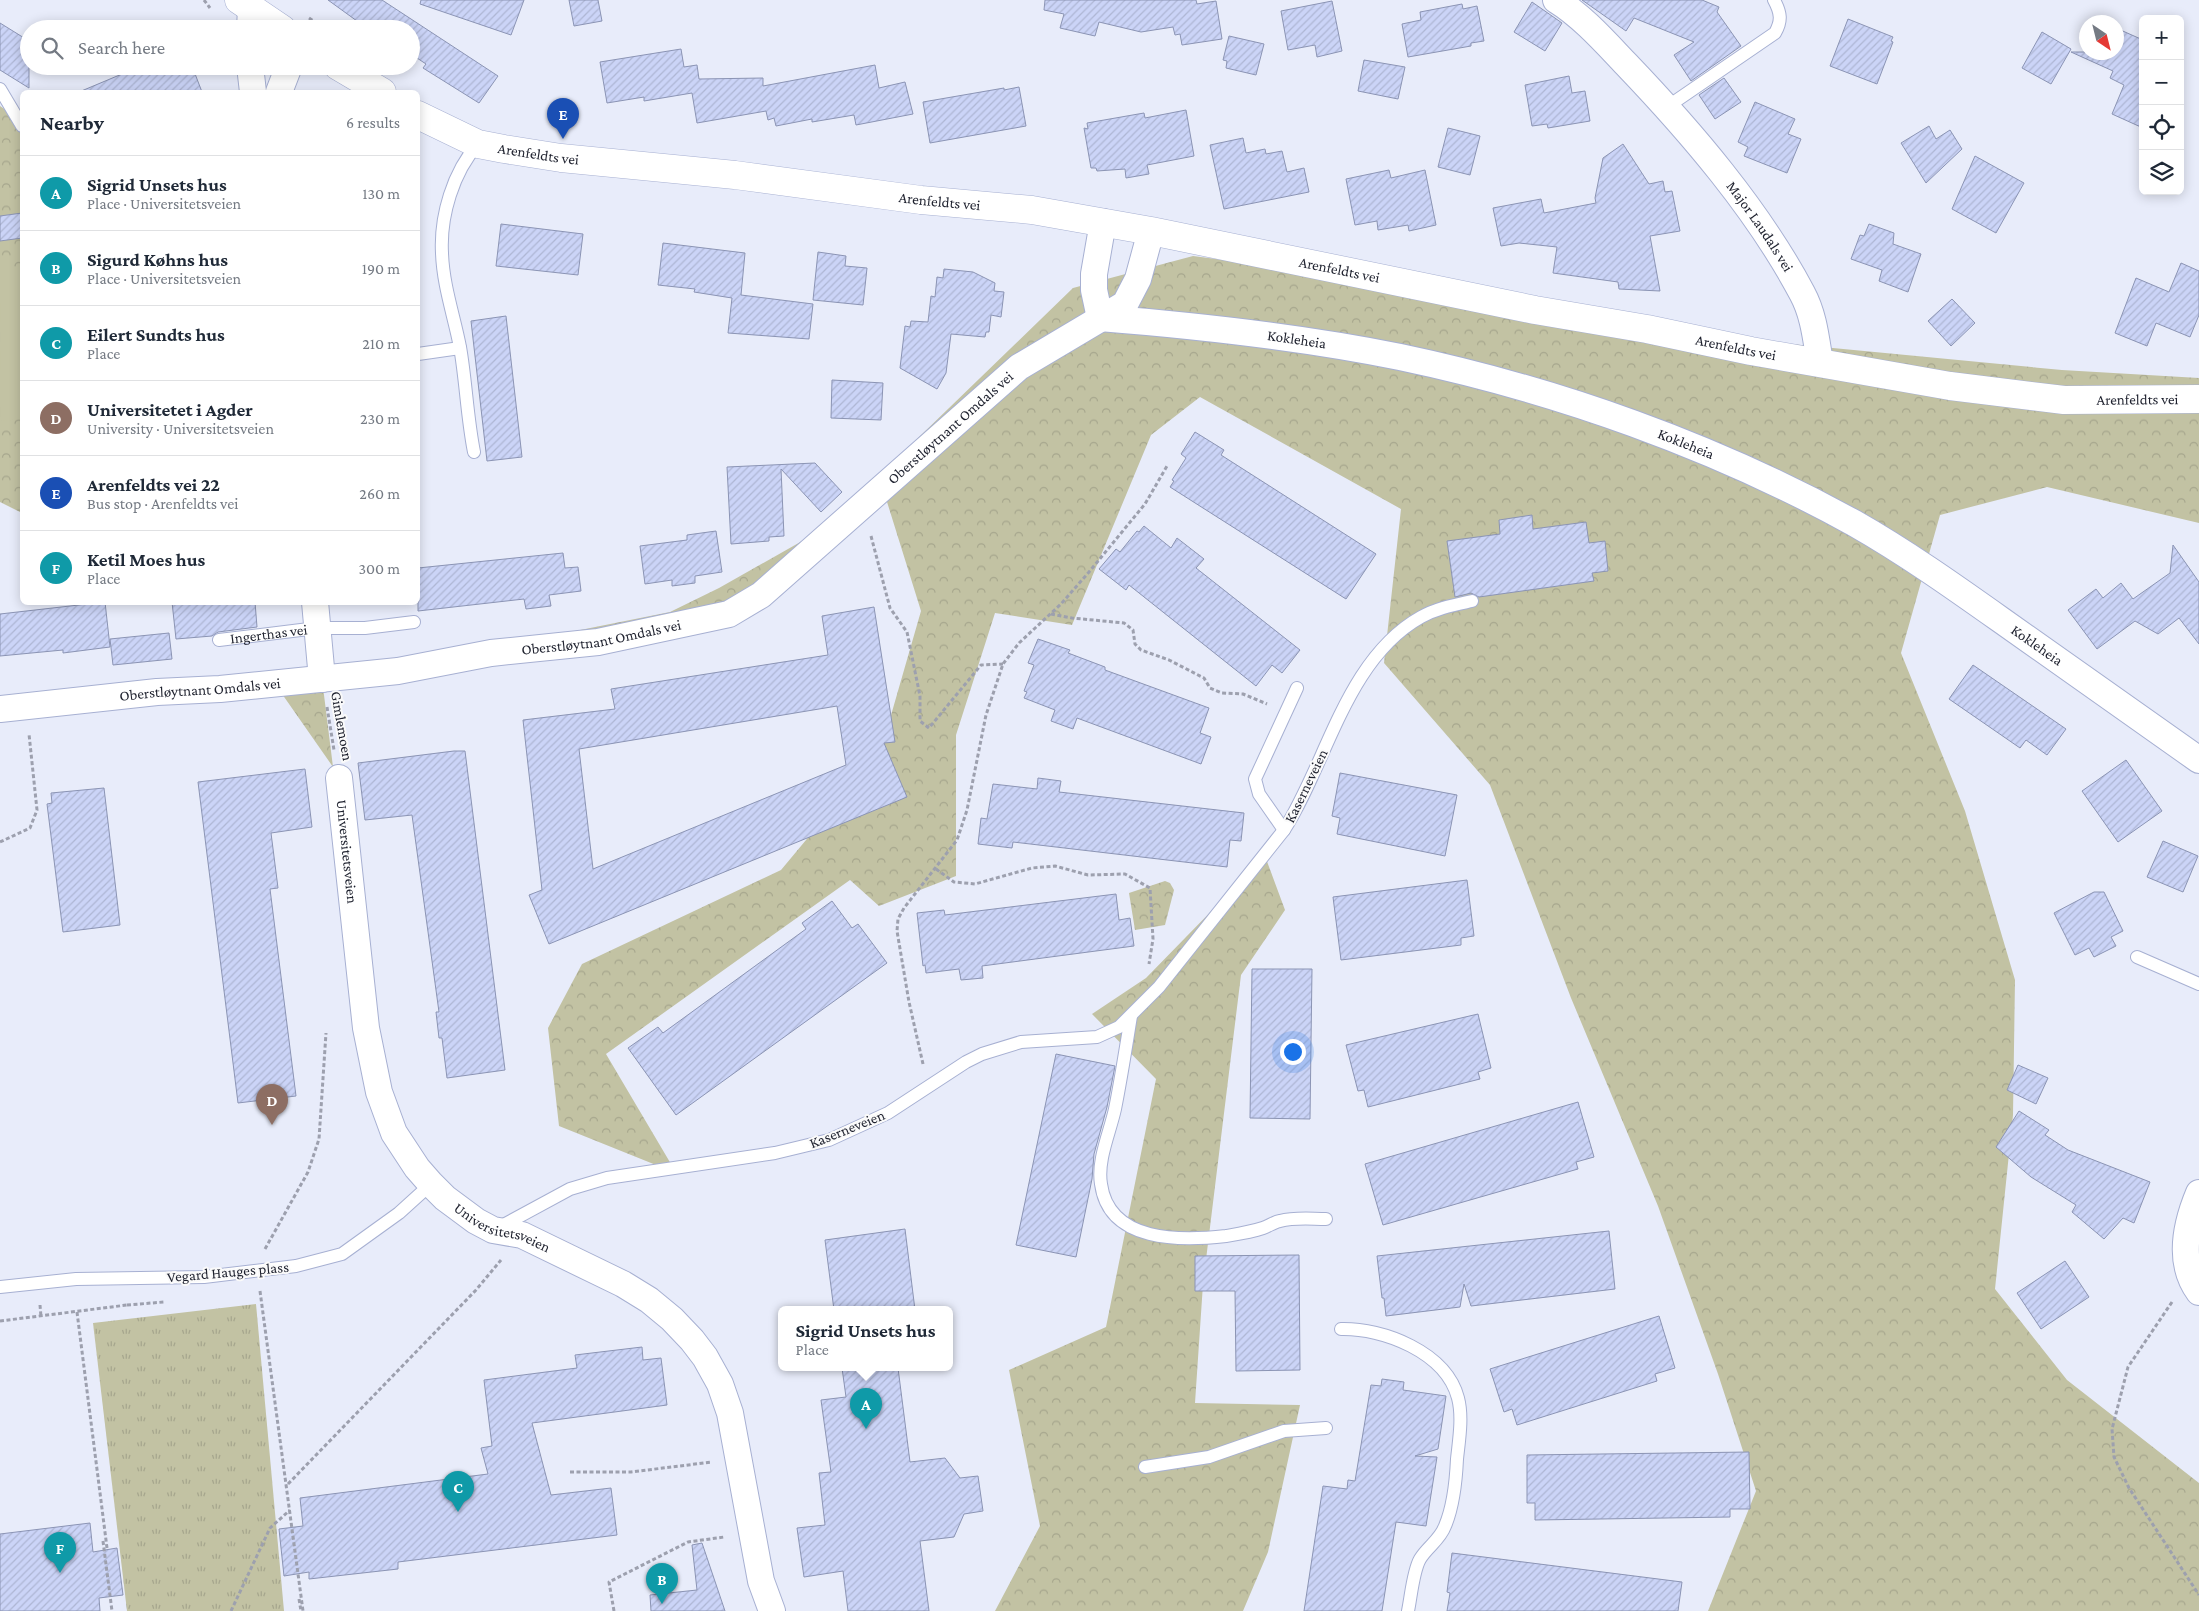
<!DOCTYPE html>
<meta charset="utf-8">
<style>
body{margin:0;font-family:"Crimson Pro",serif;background:#f6f6f7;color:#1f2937}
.controls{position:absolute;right:15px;top:15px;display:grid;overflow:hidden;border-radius:8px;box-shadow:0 2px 12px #0003}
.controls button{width:45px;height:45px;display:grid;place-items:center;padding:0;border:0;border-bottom:1px solid #e0e1e3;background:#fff;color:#1f2937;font:25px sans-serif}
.compass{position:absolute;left:2079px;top:15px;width:45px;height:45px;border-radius:50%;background:#fff;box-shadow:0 2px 12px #0003;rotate:145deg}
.you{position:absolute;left:1292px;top:1051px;width:18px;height:18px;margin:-12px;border:4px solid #fff;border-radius:50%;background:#1a73e8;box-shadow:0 0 0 8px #1a73e833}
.badge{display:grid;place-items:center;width:32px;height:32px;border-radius:50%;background:#7c3aed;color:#fff;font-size:16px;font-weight:700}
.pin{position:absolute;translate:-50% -41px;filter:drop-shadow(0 1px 2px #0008)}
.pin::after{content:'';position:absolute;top:26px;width:18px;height:15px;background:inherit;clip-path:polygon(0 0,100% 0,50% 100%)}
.popup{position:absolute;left:778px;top:1306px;width:175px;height:65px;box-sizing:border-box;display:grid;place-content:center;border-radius:8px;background:#fff;filter:drop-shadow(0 1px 4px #0005);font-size:16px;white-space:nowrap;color:#747a83}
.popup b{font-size:19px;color:#1f2937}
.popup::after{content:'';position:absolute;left:50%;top:100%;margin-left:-10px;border:10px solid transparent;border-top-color:#fff}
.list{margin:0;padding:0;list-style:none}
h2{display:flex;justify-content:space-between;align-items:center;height:65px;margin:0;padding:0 20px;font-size:21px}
h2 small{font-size:16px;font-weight:400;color:#747a83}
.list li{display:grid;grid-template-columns:32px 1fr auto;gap:15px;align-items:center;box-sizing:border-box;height:75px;padding:0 20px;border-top:1px solid #e0e1e3}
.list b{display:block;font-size:19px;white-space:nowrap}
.list p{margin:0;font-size:16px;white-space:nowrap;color:#747a83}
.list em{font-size:16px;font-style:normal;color:#747a83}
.icon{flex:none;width:28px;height:28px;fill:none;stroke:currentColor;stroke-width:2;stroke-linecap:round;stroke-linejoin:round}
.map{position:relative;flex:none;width:2199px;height:1611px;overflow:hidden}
.search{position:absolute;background:#fff;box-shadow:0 2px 12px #0003;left:20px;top:20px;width:400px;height:55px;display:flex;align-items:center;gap:12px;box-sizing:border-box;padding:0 18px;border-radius:28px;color:#747a83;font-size:19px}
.panel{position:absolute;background:#fff;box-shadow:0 2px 12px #0003;left:20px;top:90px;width:400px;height:515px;border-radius:8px}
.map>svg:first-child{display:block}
</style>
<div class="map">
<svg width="2199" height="1611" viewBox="0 0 2199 1611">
<defs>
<pattern id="grass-tufts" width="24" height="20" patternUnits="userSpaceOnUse" patternTransform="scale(1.25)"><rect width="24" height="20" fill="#c2c2a3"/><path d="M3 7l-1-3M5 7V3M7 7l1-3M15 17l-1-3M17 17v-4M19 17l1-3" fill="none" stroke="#a6a68d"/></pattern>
<pattern id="forest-crowns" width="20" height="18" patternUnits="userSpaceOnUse" patternTransform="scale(1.25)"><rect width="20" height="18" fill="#c2c2a3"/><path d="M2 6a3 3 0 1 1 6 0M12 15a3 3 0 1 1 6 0" fill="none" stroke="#a6a68d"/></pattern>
<pattern id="building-hatch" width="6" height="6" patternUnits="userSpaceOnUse" patternTransform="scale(1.25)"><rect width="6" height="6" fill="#cbd4f7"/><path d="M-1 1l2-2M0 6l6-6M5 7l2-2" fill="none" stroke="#aeb6d4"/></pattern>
</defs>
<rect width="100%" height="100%" fill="#e8ecfa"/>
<path fill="url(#grass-tufts)" d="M256,1304L284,1611H127L93,1323Z"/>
<g fill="url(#forest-crowns)">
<path d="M0,106L19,119L22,127V513L0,502Z"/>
<path d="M1193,256L1364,278L1717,337L2062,370L2199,378V523L2047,487L1940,515L1901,653L1965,811L2015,980L2013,1115L1995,1289L2067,1380L2199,1483V1611H1708L1756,1491L1718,1374L1658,1206L1571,998L1490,785L1384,663L1401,509L1200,397L1151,435L1072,625L995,613L956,735V876L879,906L850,880L606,1054L671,1164L656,1165L559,1126L548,1028L582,964L781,870L881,750L921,611L883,489L761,595L398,671L322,679L333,767L273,681L501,646L670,612L719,588L825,528L1073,288Z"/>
<path d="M1265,856L1285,910L1241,975L1203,1284L1195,1403L1300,1405L1268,1552L1243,1611H995L1040,1526L1009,1370L1106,1327L1156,1079L1092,1014L1146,978Z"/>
<path d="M1165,881L1170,883L1174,890L1165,925L1135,930L1129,893Z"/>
</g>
<path fill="#c2c2a3" d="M22,271V419L1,421L0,271Z"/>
<g fill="url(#building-hatch)" stroke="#8b94b4" fill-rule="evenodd">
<path d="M328,0H382L498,76L479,103L423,68L426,64L411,54V29H368Z"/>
<path d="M421,0H524L511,35L420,4Z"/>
<path d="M569,0H598L602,21L574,26Z"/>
<path d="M1045,0H1196L1197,4L1216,1L1222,39L1182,45L1180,34L1175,35L1173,27L1141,32L1099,22L1095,36L1060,28L1064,14L1044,10Z"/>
<path d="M1582,0H1702L1719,7L1717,12L1741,46L1691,81L1674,55L1694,42L1634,18L1626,31Z"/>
<path d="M1332,1L1342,51L1317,57L1315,45L1288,50L1281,11Z"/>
<path d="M1532,2L1562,23L1545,51L1514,32Z"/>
<path d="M1462,4L1463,9L1477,6L1484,41L1471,43V46L1408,57L1402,24L1421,20L1420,12Z"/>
<path d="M1848,19L1893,37L1891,41L1893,42L1877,84L1830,66Z"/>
<path d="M0,23L29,41V88L0,70Z"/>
<path d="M2116,28L2143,40V128L2112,114L2124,85L2110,78L2113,71L2071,52H2116Z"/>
<path d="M2042,32L2071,49L2051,84L2022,68Z"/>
<path d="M1229,36L1264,44L1256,75L1226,68L1227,61L1223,60Z"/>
<path d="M681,49L684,67L697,65L699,79L763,78V86L875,65L879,88L905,82L913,114L856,125L854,115L812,122V119L776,126L774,118L768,120L766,111L697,123L692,93L644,101V97L607,103L600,62Z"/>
<path d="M1364,60L1405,67L1398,99L1358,91Z"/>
<path d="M141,66H192L202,92H79Z"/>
<path d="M1569,76L1572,93L1585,91L1590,121L1548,128L1547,124L1532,126L1525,85Z"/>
<path d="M1724,78L1741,102L1715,119L1699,95Z"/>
<path d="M1019,87L1026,126L930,143L923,102L1004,88V90Z"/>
<path d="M1755,102L1795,119L1788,134L1801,139L1787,173L1744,156L1748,147L1738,142Z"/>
<path d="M1186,110L1194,156L1147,165L1149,174L1126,178L1125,169L1097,171L1096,168H1091L1084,128L1088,129L1087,123L1144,113L1145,118Z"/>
<path d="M1929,126L1936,139L1950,130L1962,149L1926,183L1901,143Z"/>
<path d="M1448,128L1480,136L1470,175L1438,167Z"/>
<path d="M1243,138L1246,153L1265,149L1266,154L1282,151L1287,172L1304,168L1309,192L1224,209L1210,145Z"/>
<path d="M1623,144L1649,184L1663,181L1665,192L1672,191L1680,231L1650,236L1660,291L1619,289L1618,282L1553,273L1557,247L1519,243L1501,246L1493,208L1541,199L1544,213L1596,203L1595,198L1603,158Z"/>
<path d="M1975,156L2024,183L1996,233L1952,209Z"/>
<path d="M1389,170L1391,178L1425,170L1436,225L1409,231L1408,225L1378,230L1377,221L1355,225L1346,179Z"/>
<path d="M22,213V238L0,241V216Z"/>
<path d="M501,224L583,234L578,275L496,266Z"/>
<path d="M1869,224L1894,233L1893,244L1921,254L1908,292L1879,281L1882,270L1851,259L1860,235L1864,236Z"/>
<path d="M663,243L745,253L741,295L813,304L809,339L728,333L732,298L694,292L695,289L658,285Z"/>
<path d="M818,252L846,256L845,266L867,268L863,305L813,300Z"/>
<path d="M2181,263L2199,271V315L2190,337L2156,323L2147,346L2115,333L2136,278L2169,292Z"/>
<path d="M944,269L973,272L995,283L994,291L1004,292L1001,317L991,315L989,332H986L985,337L951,334L946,373L937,389L900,368L905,326L910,327L911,321L928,322L931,296L935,297L937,277L943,278Z"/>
<path d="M1952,299L1975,323L1951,346L1928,321Z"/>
<path d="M506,316L522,457L487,461L471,321Z"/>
<path d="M832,380L883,383L881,420L831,418Z"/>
<path d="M1195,432L1224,450L1221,455L1376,554L1346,599L1170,487L1174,481L1172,480L1186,458L1181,454Z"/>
<path d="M815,463L842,492L821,512L781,469L784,536L769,537V541L731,544L727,467Z"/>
<path d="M1532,515L1533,529L1586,522L1589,543L1605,541L1608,571L1592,573L1594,581L1479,597L1471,593L1455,597L1447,541L1500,534L1499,520Z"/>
<path d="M1144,526L1171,548L1177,538L1204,559L1196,568L1300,650L1282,673L1272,665L1256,686L1129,585L1126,590L1099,569L1116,549L1120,552L1137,531L1139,532Z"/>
<path d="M716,531L722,572L695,576V583L672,586V580L645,584L640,546L687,540V535Z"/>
<path d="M2173,545L2199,582V644L2179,618L2158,634L2135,621L2097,649L2068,610L2096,589L2103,598L2121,583L2133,599L2170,573Z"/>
<path d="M563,553L565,568L578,567L581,591L549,595L551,606L526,609L524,599L418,611V568Z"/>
<path d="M105,602L110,647L63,653V650L0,656V614Z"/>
<path d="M172,602H255L257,627L218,632L212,636L176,639Z"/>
<path d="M874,607L895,742L884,743L907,797L549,944L529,895L542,890L523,720L615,709L611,689L828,655L822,616ZM837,706L846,765L593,869L579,749Z"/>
<path d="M169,633L172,659L113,665L110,639Z"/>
<path d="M1038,639L1070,650L1068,653L1105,667V670L1209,708L1200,733L1211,737L1201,764L1077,718L1073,729L1051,721L1055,710L1024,698L1027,692L1024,691L1034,665L1028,663Z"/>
<path d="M1973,665L2066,729L2047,755L2026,740L2020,748L1949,699Z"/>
<path d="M454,751H465L505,1070L447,1078L442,1038H439L436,1012H439L412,815L365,820L358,763Z"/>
<path d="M2126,760L2162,811L2118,842L2082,791Z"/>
<path d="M305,769L312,827L271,833L278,888L270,889L296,1096L238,1103L198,782Z"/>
<path d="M1340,773L1457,795L1445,856L1337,834L1340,818L1332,816Z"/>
<path d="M1038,778L1061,781L1059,792L1244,813L1241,841L1230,840L1227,867L1013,842L1012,848L978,844L981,818L987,819L993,784L1037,789Z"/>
<path d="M104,788L120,925L63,932L47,804L52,803L51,793Z"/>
<path d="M2163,841L2198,856L2183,892L2147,877Z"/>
<path d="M1467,880L1474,936L1461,938V945L1341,960L1333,897Z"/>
<path d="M2094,892H2104L2123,931L2111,937L2116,946L2094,957L2089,948L2075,955L2054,913Z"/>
<path d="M1116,894L1119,920L1130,918L1134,946L982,966L983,978L961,980L959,969L926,973L925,965L923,966L917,913L944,910L945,915Z"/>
<path d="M832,901L852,928L858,924L887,963L676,1115L628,1048L658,1027L663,1033L806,929L802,923Z"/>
<path d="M1252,969H1312L1310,1119L1250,1118Z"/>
<path d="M1478,1014L1491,1068L1478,1072L1480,1079L1368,1107L1364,1090L1358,1091L1346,1045Z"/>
<path d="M1056,1054L1115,1066L1107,1107L1094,1154L1092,1179L1076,1257L1016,1245Z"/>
<path d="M2018,1065L2048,1078L2036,1104L2007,1090Z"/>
<path d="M1578,1102L1594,1157L1576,1162L1578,1169L1383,1225L1365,1164Z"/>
<path d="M2019,1111L2049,1130L2045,1135L2068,1150L2150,1182L2134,1223L2123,1218L2104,1239L2072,1212L2076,1205L2031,1177L1996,1147Z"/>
<path d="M905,1229L915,1310H834L825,1240Z"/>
<path d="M1609,1231L1615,1289L1471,1306L1464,1284L1460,1307L1386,1316L1384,1298H1382L1377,1256Z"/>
<path d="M1299,1255L1300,1370L1236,1371L1235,1291H1195V1256Z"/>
<path d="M2065,1261L2089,1297L2041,1329L2017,1293Z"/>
<path d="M1659,1316L1675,1368L1655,1374L1657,1381L1517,1425L1512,1409L1504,1412L1490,1369Z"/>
<path d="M642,1347L643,1360L661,1358L667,1405L532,1423L551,1495L611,1488L617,1535L398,1562V1569L309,1579V1572L284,1576L279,1529L303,1526L300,1498L488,1474L481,1448L492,1446L484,1380L577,1368L575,1355Z"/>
<path d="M842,1368H898L910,1462L945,1458L960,1478L978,1476L983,1511L964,1514L954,1537L920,1541L929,1611H848L843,1571L804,1577L797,1528L825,1525L819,1473L831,1472L821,1400L846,1397Z"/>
<path d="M1382,1379L1404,1382L1403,1390L1446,1396L1438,1449L1415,1456L1437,1457L1426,1526L1396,1522L1382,1611H1304L1323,1486L1347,1489L1348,1480L1355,1481L1371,1385L1381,1386Z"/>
<path d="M1749,1452L1750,1509H1730V1517L1535,1520V1503H1527V1455Z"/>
<path d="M90,1523L93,1552L117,1548L123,1595L99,1598L100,1611H0V1534Z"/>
<path d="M702,1543L725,1611H651L650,1595L697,1590L692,1545Z"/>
<path d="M1452,1553L1682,1582L1678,1611H1447L1450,1593L1447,1592Z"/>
</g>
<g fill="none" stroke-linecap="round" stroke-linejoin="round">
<g stroke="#a7b0d2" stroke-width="14">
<g id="lane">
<path d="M0,89L22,126"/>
<path d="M1667,107L1775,33C1782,21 1781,13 1774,0"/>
<path d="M418,354L460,348"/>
<path d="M474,452C467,417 466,381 460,347C454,316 443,285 442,253C440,216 453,172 478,144"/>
<path id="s1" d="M219,640L317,628H365L414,622"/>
<path d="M1284,830L1259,794L1255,779L1297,688"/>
<path d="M2137,957L2199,984"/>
<path d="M1131,1016C1126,1047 1121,1079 1115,1109C1110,1132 1097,1160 1101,1184C1109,1243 1181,1241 1226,1236C1238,1234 1251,1232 1263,1228C1269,1226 1274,1222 1280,1221C1295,1217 1311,1219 1326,1219"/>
<path d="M498,1228L570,1189L607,1178L775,1153L829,1140L888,1113L966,1062L982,1054L1021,1042L1097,1037L1119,1027L1159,987L1284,830C1327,763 1346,659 1421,617C1437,608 1454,605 1472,601"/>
<path d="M0,1287L76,1279L204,1277L296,1266L342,1254L399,1213L431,1184"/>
<path d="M1341,1329C1383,1328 1446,1352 1458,1398C1463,1417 1459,1440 1457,1459C1456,1481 1454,1505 1445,1526C1440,1540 1427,1547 1420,1559C1413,1571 1411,1597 1408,1611"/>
<path d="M1145,1467L1209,1457L1284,1431L1326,1428"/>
</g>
</g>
<g stroke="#a7b0d2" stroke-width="28">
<g id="street">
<path id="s2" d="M1556,0C1582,16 1605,42 1626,64C1691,132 1758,210 1802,293C1814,315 1816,339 1820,363"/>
<path d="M250,29L251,8"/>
<path d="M250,66L253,92"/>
<path d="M279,92L289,66"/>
<path id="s3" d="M1100,318C1201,326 1301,337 1400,357C1557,390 1714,446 1854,523C1905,552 1953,586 2001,620C2067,666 2133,713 2199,760"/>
<path d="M1100,318L1094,290V274L1103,222"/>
<path d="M315,602L322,679"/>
<path id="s4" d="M0,709L157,692L220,689L398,671L491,653L598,642L729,614L761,595L1019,367L1125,304L1138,279L1151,231"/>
<path id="s5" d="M339,778L366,1028L379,1092L394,1133L417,1168L431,1184L445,1198L476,1221L493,1230L522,1235L623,1284L649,1300L672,1319L692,1340L705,1357L720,1384L730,1413L761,1581L772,1611"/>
<path d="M2199,1193C2186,1224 2177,1262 2199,1292"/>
</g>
</g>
<g stroke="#a7b0d2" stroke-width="29">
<g id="secondary">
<path d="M239,0L282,29"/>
<path d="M338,66L382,92"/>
<path id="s6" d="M418,115L478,144L504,149L561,158L735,175L921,200L1032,210L1151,231L1535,310L1647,329L1751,351L1950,386L2064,400L2199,399"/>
</g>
</g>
<g stroke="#9da0ae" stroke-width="3" stroke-dasharray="4 2.5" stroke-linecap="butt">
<path d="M204,0L210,8"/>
<path d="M309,18L325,29"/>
<path d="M871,536L890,608L907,632L920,696V721L929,728L981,665L1003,664"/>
<path d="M1051,614L1072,618L1124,623L1133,630L1135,644L1141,650L1169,660L1204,678L1210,688L1222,693L1243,694L1267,704"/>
<path d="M327,707L334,750"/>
<path d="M0,842L30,828L37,810L29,734"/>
<path d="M936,869L954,882L975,884L1032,868L1055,866L1088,875L1125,874L1150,888L1153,939L1149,964"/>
<path d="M923,1064L909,1002L897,931L898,919L904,908L957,840L967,810L986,715L1003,664L1019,643L1061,604L1089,572L1145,504L1167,466"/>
<path d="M265,1249L308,1172L319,1139L326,1033"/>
<path d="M260,1291L303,1611"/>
<path d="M2172,1302L2128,1367L2112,1429L2114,1457L2129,1488L2199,1595"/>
<path d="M40,1305L41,1317"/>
<path d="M127,1305L164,1302"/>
<path d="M77,1312L107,1548"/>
<path d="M0,1321L127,1305"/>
<path d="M570,1472H631L712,1462"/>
<path d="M288,1484L476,1290L501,1260"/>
<path d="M103,1541L112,1611"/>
<path d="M299,1599L301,1611"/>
<path d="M231,1611L270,1528L290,1510"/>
<path d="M614,1611L609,1582L688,1542L724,1537"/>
</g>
<use href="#lane" stroke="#fff" stroke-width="12"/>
<use href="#street" stroke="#fff" stroke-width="26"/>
<use href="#secondary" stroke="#fff" stroke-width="28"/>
</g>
<g text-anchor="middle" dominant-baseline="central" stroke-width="4" stroke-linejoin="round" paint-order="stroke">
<g font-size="15" fill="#1e212e" stroke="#fafafa">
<text stroke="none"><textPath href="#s6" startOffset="128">Arenfeldts vei</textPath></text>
<text stroke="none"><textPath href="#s6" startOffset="532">Arenfeldts vei</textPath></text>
<text stroke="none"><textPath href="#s2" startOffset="306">Major Laudals vei</textPath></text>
<text stroke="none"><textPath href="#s6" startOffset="938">Arenfeldts vei</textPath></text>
<text stroke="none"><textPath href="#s3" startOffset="198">Kokleheia</textPath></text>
<text stroke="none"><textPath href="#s6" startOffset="1342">Arenfeldts vei</textPath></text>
<text stroke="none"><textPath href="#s6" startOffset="1748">Arenfeldts vei</textPath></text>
<text stroke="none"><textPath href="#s4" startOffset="1026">Oberstløytnant Omdals vei</textPath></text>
<text stroke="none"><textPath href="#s3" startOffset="602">Kokleheia</textPath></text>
<text stroke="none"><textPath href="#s1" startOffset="50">Ingerthas vei</textPath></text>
<text stroke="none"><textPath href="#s4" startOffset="606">Oberstløytnant Omdals vei</textPath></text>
<text stroke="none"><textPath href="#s3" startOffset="1008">Kokleheia</textPath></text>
<text stroke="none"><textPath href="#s4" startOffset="201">Oberstløytnant Omdals vei</textPath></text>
<text transform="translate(342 726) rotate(80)">Gimlemoen</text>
<text transform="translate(1306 786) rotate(-64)">Kaserneveien</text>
<text stroke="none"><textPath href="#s5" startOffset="74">Universitetsveien</textPath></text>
<text transform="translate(847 1129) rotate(-22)">Kaserneveien</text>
<text stroke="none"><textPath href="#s5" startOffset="509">Universitetsveien</textPath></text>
<text transform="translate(228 1272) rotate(-5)">Vegard Hauges plass</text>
</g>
</g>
</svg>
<div class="controls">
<button>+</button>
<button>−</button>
<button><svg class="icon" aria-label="locate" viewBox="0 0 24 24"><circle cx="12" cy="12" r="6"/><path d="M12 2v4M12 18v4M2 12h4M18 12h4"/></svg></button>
<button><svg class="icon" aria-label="layers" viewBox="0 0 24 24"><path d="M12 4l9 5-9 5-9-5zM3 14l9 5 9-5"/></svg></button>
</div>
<svg class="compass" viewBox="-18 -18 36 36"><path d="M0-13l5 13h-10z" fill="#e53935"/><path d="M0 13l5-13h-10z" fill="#747a83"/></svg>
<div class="you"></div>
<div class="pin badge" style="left:866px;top:1429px;background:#0f9aa8">A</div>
<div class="popup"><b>Sigrid Unsets hus</b>Place</div>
<div class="pin badge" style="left:662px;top:1604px;background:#0f9aa8">B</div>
<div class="pin badge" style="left:458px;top:1512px;background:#0f9aa8">C</div>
<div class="pin badge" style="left:272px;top:1125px;background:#8d6e63">D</div>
<div class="pin badge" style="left:563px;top:139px;background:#1a4fb4">E</div>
<div class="pin badge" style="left:60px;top:1573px;background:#0f9aa8">F</div>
<div class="search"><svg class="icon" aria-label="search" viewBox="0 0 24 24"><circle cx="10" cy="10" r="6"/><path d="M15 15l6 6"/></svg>Search here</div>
<section class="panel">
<h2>Nearby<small>6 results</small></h2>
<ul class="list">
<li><span class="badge" style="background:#0f9aa8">A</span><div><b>Sigrid Unsets hus</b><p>Place · Universitetsveien</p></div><em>130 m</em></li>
<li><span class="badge" style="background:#0f9aa8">B</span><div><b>Sigurd Køhns hus</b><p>Place · Universitetsveien</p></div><em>190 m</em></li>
<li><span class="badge" style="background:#0f9aa8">C</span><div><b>Eilert Sundts hus</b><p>Place</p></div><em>210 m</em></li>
<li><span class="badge" style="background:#8d6e63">D</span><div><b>Universitetet i Agder</b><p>University · Universitetsveien</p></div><em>230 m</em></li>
<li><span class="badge" style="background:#1a4fb4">E</span><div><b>Arenfeldts vei 22</b><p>Bus stop · Arenfeldts vei</p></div><em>260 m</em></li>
<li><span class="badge" style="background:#0f9aa8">F</span><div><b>Ketil Moes hus</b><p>Place</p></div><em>300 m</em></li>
</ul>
</section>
</div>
